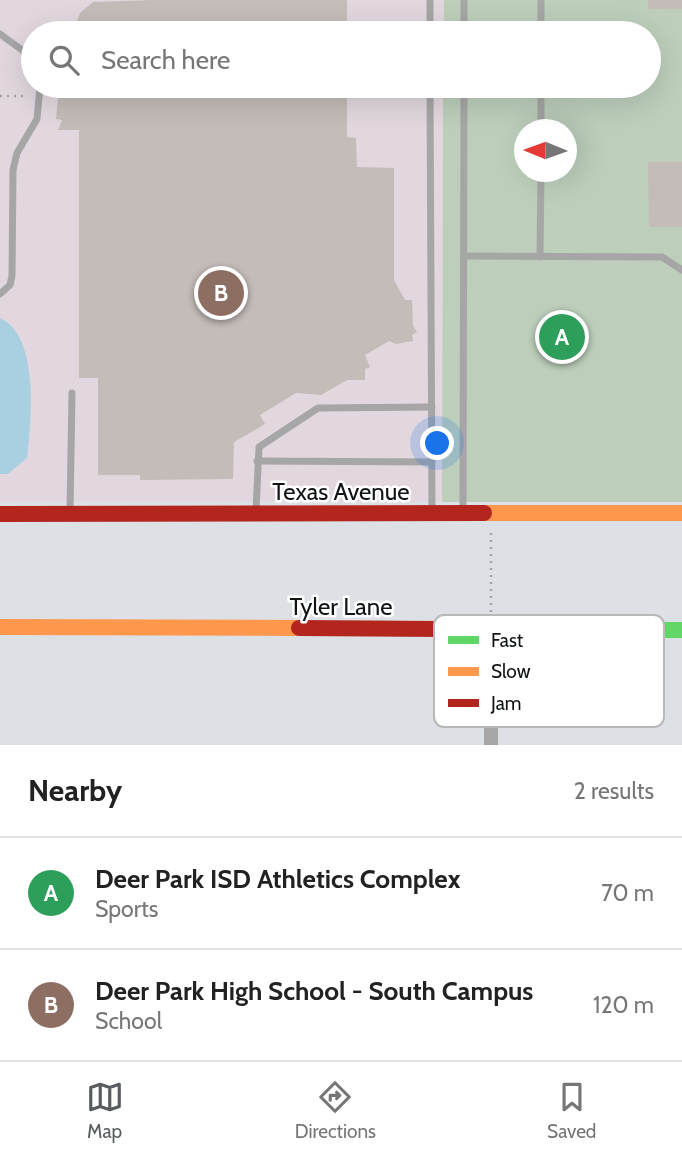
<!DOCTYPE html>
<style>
body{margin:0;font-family:Cabin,sans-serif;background:#f2f2f2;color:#222}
.compass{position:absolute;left:514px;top:119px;width:63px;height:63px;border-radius:50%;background:#fff;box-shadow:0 7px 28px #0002;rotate:271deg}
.you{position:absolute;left:438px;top:444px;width:24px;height:24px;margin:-18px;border:5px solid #fff;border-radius:50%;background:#1a73e8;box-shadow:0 0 0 10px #1a73e833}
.badge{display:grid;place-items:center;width:46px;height:46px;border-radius:50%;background:#585c5f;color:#fff;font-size:23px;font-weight:700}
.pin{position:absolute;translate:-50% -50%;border:4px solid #fff;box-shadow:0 2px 7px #0006}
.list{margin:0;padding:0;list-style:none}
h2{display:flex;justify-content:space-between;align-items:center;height:91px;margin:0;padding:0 28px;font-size:30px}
h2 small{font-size:23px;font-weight:400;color:#767676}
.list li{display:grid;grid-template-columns:46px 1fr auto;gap:21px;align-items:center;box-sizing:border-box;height:112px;padding:0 28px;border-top:2px solid #e0e0e0}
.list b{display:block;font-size:26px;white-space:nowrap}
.list p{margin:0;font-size:23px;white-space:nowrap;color:#767676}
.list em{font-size:23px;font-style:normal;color:#767676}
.icon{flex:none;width:38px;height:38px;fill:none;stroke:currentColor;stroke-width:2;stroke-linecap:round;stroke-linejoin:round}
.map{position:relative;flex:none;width:682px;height:745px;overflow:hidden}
.search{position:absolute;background:#fff;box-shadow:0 7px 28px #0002;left:21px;right:21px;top:21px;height:77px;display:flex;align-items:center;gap:18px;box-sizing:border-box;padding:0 24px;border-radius:38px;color:#767676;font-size:26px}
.sheet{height:315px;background:#fff}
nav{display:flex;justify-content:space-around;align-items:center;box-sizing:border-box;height:98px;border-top:2px solid #e0e0e0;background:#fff;font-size:19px;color:#767676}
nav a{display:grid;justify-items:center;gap:4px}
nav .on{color:#585c5f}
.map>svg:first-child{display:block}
</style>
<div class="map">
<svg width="682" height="745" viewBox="0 0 682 745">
<rect width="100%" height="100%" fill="#dde1e6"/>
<path fill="#e2d7df" d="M0,0H444V33H33V86H443L442,502L0,501Z"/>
<path fill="#bdcebb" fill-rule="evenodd" d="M444,0H682V502H442L443,86H649V33H444ZM524,130H566V172H524Z"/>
<path fill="#a8d0e1" d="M0,318C40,336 31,422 27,458L8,474H0Z"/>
<g fill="#c3bcb9">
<path d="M154,0H347V33H72L80,13L93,2Z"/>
<rect x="648" y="0" width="34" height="9"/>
<path d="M64,86H347V137L356,138L357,167L394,168V280L405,300H412L413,326L417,332L412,335L413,341L396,344L389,341L365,355L370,367L365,369V380H347L321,395L296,393L260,415L265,424L234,442L233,479L140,480V475H98V378H79V130H58L62,120L56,119L59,89Z"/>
<path d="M648,162H682V227H649Z"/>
</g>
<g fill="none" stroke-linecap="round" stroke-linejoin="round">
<g stroke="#a3a4a5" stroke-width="2.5" stroke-dasharray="2 5" stroke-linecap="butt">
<path d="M0,96H28"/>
<path d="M491,612V532"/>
</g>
<g stroke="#a6a6a7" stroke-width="7">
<path d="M430,0V33"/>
<path d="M464,33V0"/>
<path d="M541,33V0"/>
<path d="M0,34L22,50L33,65"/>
<path d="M430,86L432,512"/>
<path d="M541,130V86"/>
<path d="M464,256L662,257L682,270"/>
<path d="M540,257L541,172"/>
<path d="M0,294L10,285L12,276L13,170L17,153L37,119L40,86"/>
<path d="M257,461L432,462"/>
<path d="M256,510L259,447L318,408L432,407"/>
<path d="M70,511L72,393"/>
<path d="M463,511L464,86"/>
</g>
<path stroke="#a6a6a7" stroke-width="14" d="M491,745V630"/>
<path stroke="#63d668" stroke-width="16" d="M581,630H682"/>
<g stroke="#ff974d" stroke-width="16">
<path d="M484,513H682"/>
<path d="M0,627L299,628"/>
</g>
<g stroke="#b3261e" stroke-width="16">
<path d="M0,514L484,513"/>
<path d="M299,628L581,630"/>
</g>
</g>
<g text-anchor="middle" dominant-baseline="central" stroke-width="5" stroke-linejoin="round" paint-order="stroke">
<g font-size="24" fill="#111417" stroke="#fff">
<text x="341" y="491">Texas Avenue</text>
<text x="341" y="606">Tyler Lane</text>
</g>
</g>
<rect x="434" y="615" width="230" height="112" rx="10" fill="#fff" stroke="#b8b8b9" stroke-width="2"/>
<rect x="448" y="636" width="31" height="8" fill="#63d668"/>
<rect x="448" y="667" width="31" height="9" fill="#ff974d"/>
<rect x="448" y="699" width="31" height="8" fill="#b3261e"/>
<g font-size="19" fill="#111417">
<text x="491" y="647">Fast</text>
<text x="491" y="678">Slow</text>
<text x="491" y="710">Jam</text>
</g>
</svg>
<svg class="compass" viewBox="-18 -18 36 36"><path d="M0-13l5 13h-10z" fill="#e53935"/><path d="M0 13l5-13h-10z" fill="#767676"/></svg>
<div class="you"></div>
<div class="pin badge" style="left:562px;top:337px;background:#2e9e5b">A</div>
<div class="pin badge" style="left:221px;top:293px;background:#8d6e63">B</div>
<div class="search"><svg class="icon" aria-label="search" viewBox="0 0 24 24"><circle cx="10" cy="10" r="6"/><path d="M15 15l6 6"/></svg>Search here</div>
</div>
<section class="sheet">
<h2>Nearby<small>2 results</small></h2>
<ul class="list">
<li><span class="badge" style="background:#2e9e5b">A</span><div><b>Deer Park ISD Athletics Complex</b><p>Sports</p></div><em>70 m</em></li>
<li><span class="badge" style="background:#8d6e63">B</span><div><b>Deer Park High School - South Campus</b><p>School</p></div><em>120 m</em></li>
</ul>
</section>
<nav>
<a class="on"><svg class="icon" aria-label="map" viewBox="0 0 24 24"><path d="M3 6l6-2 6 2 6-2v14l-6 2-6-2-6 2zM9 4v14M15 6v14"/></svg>Map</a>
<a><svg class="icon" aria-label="directions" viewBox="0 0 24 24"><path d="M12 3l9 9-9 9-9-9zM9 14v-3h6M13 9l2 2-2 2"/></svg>Directions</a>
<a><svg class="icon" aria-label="saved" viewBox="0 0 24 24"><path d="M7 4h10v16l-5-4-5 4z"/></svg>Saved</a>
</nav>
